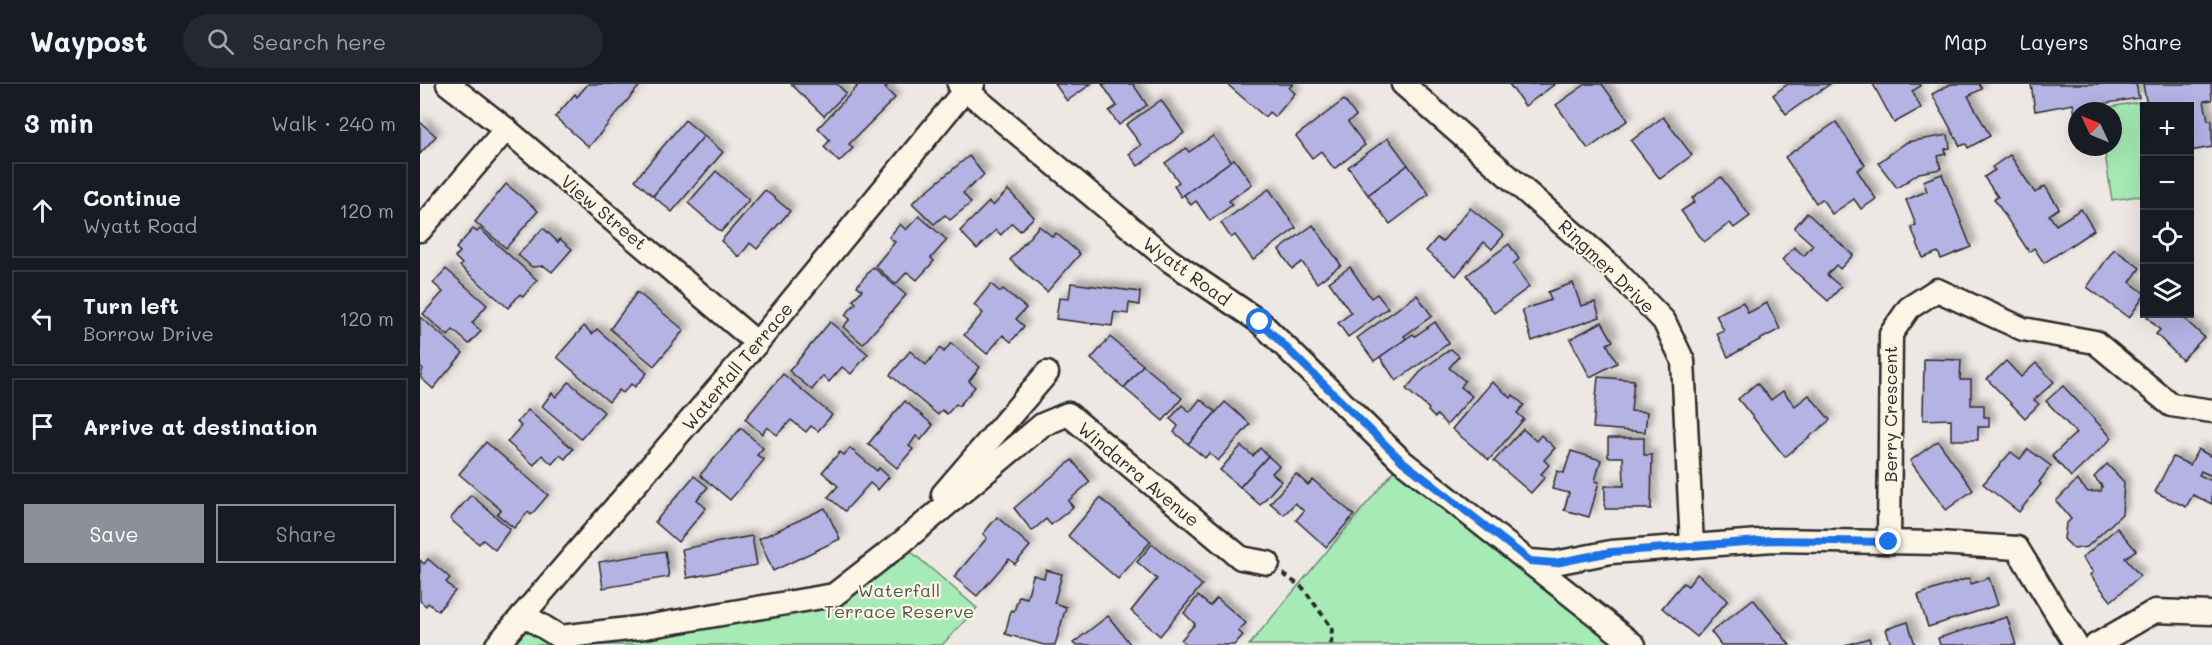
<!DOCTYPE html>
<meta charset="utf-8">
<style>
body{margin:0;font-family:Mali,sans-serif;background:#242831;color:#f1f3f6}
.controls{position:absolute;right:18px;top:18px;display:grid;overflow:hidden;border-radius:0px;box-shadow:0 6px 24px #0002}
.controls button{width:54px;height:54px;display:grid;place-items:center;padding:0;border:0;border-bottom:2px solid #363941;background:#171b24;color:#f1f3f6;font:30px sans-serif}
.compass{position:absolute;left:1648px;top:18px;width:54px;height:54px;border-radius:50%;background:#171b24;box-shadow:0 6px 24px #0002;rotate:314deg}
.stop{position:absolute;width:18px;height:18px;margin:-14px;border:4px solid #1a73e8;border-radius:50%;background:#fff}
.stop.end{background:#1a73e8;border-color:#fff;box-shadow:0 2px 6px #0008}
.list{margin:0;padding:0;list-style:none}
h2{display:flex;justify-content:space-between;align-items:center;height:78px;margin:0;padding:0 24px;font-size:26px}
h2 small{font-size:20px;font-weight:400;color:#9ea1a6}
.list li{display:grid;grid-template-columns:39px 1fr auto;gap:18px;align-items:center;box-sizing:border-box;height:96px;margin:0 12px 12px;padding:0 12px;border:2px solid #363941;border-radius:0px}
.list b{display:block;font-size:22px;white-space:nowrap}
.list p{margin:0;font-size:20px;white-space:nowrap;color:#9ea1a6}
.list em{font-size:20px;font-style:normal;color:#9ea1a6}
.actions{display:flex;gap:12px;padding:18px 24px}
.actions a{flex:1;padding:14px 0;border:2px solid #8c9099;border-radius:0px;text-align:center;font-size:21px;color:#8c9099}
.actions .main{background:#8c9099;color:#fff}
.icon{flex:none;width:33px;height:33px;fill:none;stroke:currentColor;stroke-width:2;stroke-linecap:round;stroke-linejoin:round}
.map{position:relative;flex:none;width:1792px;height:561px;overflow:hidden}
header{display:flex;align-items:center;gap:36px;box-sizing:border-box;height:84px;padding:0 30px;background:#171b24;border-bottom:2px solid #363941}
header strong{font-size:28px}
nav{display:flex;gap:33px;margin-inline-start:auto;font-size:21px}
.search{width:420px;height:54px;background:#242831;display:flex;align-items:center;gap:15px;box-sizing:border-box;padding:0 21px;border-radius:33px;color:#9ea1a6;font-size:22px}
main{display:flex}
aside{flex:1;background:#171b24}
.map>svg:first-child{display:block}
</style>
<header>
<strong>Waypost</strong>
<div class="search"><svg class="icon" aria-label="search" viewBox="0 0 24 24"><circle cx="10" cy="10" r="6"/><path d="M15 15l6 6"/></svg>Search here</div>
<nav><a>Map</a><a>Layers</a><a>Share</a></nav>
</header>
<main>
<aside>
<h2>3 min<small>Walk · 240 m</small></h2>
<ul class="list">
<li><svg class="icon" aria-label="ahead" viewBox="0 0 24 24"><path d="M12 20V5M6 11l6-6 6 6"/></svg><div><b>Continue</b><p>Wyatt Road</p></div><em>120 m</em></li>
<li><svg class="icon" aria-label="left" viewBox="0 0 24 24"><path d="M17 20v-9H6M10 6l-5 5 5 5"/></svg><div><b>Turn left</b><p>Borrow Drive</p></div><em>120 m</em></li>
<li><svg class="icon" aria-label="arrive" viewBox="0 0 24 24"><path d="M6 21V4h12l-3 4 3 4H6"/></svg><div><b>Arrive at destination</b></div></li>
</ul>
<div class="actions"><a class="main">Save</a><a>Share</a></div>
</aside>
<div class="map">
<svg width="1792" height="561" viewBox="0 0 1792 561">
<defs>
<filter id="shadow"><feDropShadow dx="5.5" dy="-5.5" stdDeviation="3" flood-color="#0004"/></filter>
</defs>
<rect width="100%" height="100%" fill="#eee8e5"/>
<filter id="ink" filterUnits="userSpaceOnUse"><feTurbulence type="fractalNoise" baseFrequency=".0167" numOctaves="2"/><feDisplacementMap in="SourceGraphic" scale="12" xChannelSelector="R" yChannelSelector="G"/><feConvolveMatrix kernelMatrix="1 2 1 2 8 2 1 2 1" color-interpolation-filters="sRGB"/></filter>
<g filter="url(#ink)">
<g fill="#a6ebb6" stroke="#688b70" stroke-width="1.5">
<path d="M1718,18L1724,59V111L1692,116L1684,63H1693V27H1678V25Z"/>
<path d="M982,377L1214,561H829Z"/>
<path d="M481,459L557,524L522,561H77L104,531L140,553L414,511Z"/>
</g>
<g fill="#b5b2e4" stroke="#2b2b2b" stroke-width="1.5" filter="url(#shadow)">
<path d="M168,0H221L169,63L135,33L155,10L157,13Z"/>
<path d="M371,0H417L426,9L404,32Z"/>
<path d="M435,0H469L465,4L475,14L429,60L433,64L419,78L404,63L410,56L398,44L437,3Z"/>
<path d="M635,0H671L647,17Z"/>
<path d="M682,0H713L727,21L699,41L689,27L697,22Z"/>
<path d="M807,0H873L869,4L875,9L855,33L849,28L845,33Z"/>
<path d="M1089,0H1135L1105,22Z"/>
<path d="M1166,0H1182L1208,36L1168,65L1136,21Z"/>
<path d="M1368,0H1410L1366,30L1353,11Z"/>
<path d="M1453,0H1500L1501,2L1492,7L1501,24L1474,39Z"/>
<path d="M1531,0H1559L1562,5L1548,12L1570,52L1548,64L1546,60L1540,62L1512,10Z"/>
<path d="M1611,0H1716L1719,14L1675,21L1676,27H1657V42L1653,20L1615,27Z"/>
<path d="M1723,0H1791L1792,16L1784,17L1788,36H1792V63L1770,67V22H1755L1754,20L1727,22Z"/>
<path d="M741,16L764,49L718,82L709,70L721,61L706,41Z"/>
<path d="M924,16L936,32L928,38L945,61L914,85L901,67L892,74L876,52Z"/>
<path d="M1243,33L1272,71L1240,95L1211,57Z"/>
<path d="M265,36L284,52L233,112L215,96Z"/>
<path d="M0,38L16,52L0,70Z"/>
<path d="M1416,38L1445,81L1437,86L1456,115L1441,125L1434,115L1412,130L1402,115L1396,119L1365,73Z"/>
<path d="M1528,51L1530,64L1525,65L1526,70L1518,72L1521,85L1499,89L1477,104L1458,79L1487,58Z"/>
<path d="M284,52L303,68L252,128L233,112Z"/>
<path d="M793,52L811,77L761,113L754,102L759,98L745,79L766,64L769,68Z"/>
<path d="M968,54L988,81L948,111L928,83Z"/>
<path d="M1590,71L1615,109L1625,102L1639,124L1629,131L1636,141L1661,125L1674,146L1624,179L1614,164L1609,168L1574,115L1578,113L1564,93L1575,86L1572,83Z"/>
<path d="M549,72L564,91L543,109L551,119L530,136L525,131L514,140L492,119Z"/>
<path d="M814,75L832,100L809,117L812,121L790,137L776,117L771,121L764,111Z"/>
<path d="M988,81L1009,110L970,140L948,111Z"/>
<path d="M296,87L329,116L301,148L268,119Z"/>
<path d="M1522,90L1551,163L1521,175L1518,168L1503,174L1491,143L1496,141L1486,116L1507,107L1503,97Z"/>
<path d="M1301,93L1330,132L1314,144L1310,139L1284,158L1261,127L1275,118L1272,114Z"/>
<path d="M86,100L118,127L86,164L55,138Z"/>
<path d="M849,105L876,144L833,176L815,151L811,154L801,139Z"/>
<path d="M345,106L370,127L337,165L330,159L319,173L301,157Z"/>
<path d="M588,106L614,133L600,147L592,139L581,151L576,146L557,165L540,147L569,118L573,122Z"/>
<path d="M1050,124L1084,151L1072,165L1064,158L1036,192L1006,167L1017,154L1022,158Z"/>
<path d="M1387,129L1433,171L1420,185L1416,181L1407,191L1421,203L1408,217L1362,176L1374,163L1384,172L1393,161L1374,144Z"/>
<path d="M499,132L527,156L511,174L514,177L497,196L487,188L476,200L455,182L475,158L469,153L480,140L486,146Z"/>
<path d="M893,141L921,181L897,199L882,178L872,185L859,166Z"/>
<path d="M619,142L633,153L636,149L660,170L627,208L590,176Z"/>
<path d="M123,144L138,158L140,155L152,165L132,188L124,182L112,183L98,171Z"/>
<path d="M53,145L57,148L60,145L117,196L103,213L100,210L88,224L40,182L42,180L35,173L40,168L36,164Z"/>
<path d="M1089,160L1099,175L1093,180L1109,203L1074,229L1047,191Z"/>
<path d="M1694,165L1720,184L1710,198L1724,209V212L1709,234L1667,203Z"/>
<path d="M453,183L486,211L443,260L423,243L430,235L425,231L436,219L433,216L442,206L437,202Z"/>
<path d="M930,183L951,214L957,210L968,224L928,253L918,239L931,229L909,198Z"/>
<path d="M26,185L67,221L52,239L61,247L49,260L33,246L28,252L3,230L23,208L13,199Z"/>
<path d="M651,199L720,208L719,221L709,219L708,230L694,228L692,242L636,235L639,214L649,215Z"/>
<path d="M1153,199L1161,222L1175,218L1180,233L1112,257L1102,226L1131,216L1128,208Z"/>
<path d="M571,200L580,208L583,205L606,224L596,235L604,242L591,258L583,251L567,270L544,251L563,229L554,221Z"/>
<path d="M217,208L264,246L234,282L190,245Z"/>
<path d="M997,211L1012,232L984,252L986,255L954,277L937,254Z"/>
<path d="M1323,218L1328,229L1347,219L1360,245L1308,273L1297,250L1304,247L1296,231Z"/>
<path d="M1730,230H1759L1784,253L1762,276L1736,250L1740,246L1727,233Z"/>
<path d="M0,233L43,269L13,305L0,293L3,285L0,282Z"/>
<path d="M410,238L448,270L431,290L422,283L409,298L403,292L392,306L369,287Z"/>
<path d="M1015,238L1029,259L976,297L960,273L993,250L995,252Z"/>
<path d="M1182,238L1193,257L1187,260L1197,279L1170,293L1150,255Z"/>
<path d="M164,242L172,250L177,245L227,289L215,303L211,300L203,309L199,306L189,318L137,273Z"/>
<path d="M690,253L723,281L704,304L671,275Z"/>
<path d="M531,259L560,283L549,297L555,303L539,322L536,320L527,330L522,326L518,331L470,291L490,267L506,281L520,264L524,268Z"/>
<path d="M1031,265L1039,272L1029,284L1045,297L1041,303L1052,312L1027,341L1017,331L1015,334L1008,327L1009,325L986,305L1003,285Z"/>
<path d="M1504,275L1541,276L1540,296H1551V321H1564V333H1569V343H1558V356H1531V335L1503,336Z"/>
<path d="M1586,277L1601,293L1616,279L1634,298L1614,316L1619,320L1605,334L1567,295Z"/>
<path d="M723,281L762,314L743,337L704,304Z"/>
<path d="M363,290L412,331L398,347L391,342L386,348L371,336L357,351L347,343L342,350L325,335Z"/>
<path d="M1178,293L1214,296L1211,327L1227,328L1225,348L1173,344Z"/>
<path d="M149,298L184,328L161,355L122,322L132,309L136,313Z"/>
<path d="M1072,298L1091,314L1093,311L1104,321L1097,329L1104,335L1069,376L1032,345Z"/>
<path d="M1337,299L1351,316L1363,307L1375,322L1389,311L1410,336L1365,373L1318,315Z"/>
<path d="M1643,302L1692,354L1651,393L1632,372L1656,349L1626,317Z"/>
<path d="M780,315L796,328L768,360L754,348L758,342L750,335L762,321L770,328Z"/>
<path d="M485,317L513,341L501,356L496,352L489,362L493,365L477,384L448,360Z"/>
<path d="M805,318L830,340L798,377L789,369L785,374L768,360Z"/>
<path d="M108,326L153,365L145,375L140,371L132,380L122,371L114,381L87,358L101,342L97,338Z"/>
<path d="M321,344L343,364L337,371L344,376L310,416L280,391Z"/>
<path d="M1103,345L1116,357L1121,351L1135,364L1124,376L1129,381L1121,390L1125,393L1111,409L1074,377Z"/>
<path d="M1188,354H1224V371H1232L1231,425H1185V402H1204L1203,373H1188Z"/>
<path d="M1518,357L1553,406L1526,426L1490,377Z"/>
<path d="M66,358L128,411L111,431L108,428L94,444L77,430L81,426L39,390Z"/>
<path d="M821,362L833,372L840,364L848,372L820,403L800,386Z"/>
<path d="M430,364L457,387L459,384L469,393L458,406L450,399L425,427L408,413L418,402L402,388L420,368L424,371Z"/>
<path d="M1608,365L1631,382L1619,398L1621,400L1599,428L1563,400L1591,368L1600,375Z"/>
<path d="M1778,365L1792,373V392L1781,387L1779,391L1792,397V420L1773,411L1766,423L1735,408L1753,373L1770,381Z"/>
<path d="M1151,367L1181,376L1175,397L1179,398L1169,433L1144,426L1149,409L1132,405L1137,387L1144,389Z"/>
<path d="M848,372L859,382L852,389L861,397L840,421L820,403Z"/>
<path d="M652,376L670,398L648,417L653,423L631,441L626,435L612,447L594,424Z"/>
<path d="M1687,380L1704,398L1702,430L1667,463L1654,465L1644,455L1646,440L1651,435L1636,417L1657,396L1668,408L1681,407L1682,402L1674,393Z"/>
<path d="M876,390L888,401L893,396L934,431L906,463L876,436L884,427L875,419L864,431L850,419Z"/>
<path d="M274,392L288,403L277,416L286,424L258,458L235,438Z"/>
<path d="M51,411L90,445L75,466L63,456L59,460L30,435Z"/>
<path d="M680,414L731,457L698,495L648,452Z"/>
<path d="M405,424L420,455L353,487L339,455Z"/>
<path d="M577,433L610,462L595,480L589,475L557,512L534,493L567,454L563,450Z"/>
<path d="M1697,444L1716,466L1705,474L1720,492L1691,517L1670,491L1673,488L1662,474Z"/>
<path d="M332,452L337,481L267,494L262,465Z"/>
<path d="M732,460L782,501L740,552L711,527L737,495L717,478Z"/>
<path d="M245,467L249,493L183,504L179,478Z"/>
<path d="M8,475L30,494L26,498L35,507L18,527L8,519L6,522L0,517V476L4,480Z"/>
<path d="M626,486L642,490L634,519L646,523L635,561H624L585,550L591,526L594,527L599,512L607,514L613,491L624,494Z"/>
<path d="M1277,490L1308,516L1277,553L1242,524L1263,499L1268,502Z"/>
<path d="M1549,494L1551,500L1569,494L1578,521L1508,543L1498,511Z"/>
<path d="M778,512L790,522L797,514L826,539L818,547L823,551L814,561H767L761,556L775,540L764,529Z"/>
<path d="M1333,515L1370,561H1301L1291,548Z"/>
<path d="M688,532L711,561H655L653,559Z"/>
<path d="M1587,533L1596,561H1520L1518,554Z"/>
<path d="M1488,538L1495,561H1471L1466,545Z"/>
<path d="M1449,554L1451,561H1426Z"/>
</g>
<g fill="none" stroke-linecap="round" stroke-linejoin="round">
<g stroke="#2b2b2b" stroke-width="27">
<g id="minor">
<path d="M28,0L86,45L337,259"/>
<path d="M539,0L749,176L840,238L982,377L1214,561"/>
<path d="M983,0L1192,183L1244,237L1263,277L1272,462"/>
<path d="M0,146L86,45"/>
<path d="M523,410L627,289"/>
<path d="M1469,458L1471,250L1489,224L1517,206L1603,245L1675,258L1751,321L1792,327"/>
<path d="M1110,477L1135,479L1191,468L1353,456L1518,459L1597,464L1656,561"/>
<path d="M104,531L140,553L225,543L414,511L481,459L622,341L648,330L821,474L848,479"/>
<path d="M77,561L337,259L545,6L553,0"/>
<path d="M1676,561L1735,527L1792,529"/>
</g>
</g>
<path stroke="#2b2b2b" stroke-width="4" stroke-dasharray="6 4.5" stroke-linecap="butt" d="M863,490L883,504L912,544L911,561"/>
<use href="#minor" stroke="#fcf5e5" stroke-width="22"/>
</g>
</g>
<g fill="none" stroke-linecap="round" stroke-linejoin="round" filter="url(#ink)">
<path stroke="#1a73e8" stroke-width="8" d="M840,238L982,377L1110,477L1135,479L1191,468L1353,456L1469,458"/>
</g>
<g text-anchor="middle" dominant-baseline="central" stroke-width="4.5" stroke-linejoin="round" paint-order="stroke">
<g font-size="18" fill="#2b2b2b" stroke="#fcf5e5">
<text transform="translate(184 128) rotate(40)">View Street</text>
<text transform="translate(1187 182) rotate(44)">Ringmer Drive</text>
<text transform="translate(767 187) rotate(36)">Wyatt Road</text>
<text transform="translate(317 282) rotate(-50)">Waterfall Terrace</text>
<text transform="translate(1470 330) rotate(-90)">Berry Crescent</text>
<text transform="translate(719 390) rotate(40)">Windarra Avenue</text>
</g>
<g font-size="18" fill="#4a5b4e" stroke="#fcf5e5">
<text x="479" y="506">Waterfall<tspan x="479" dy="21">Terrace Reserve</tspan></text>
</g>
</g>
</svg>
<div class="controls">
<button>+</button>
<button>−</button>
<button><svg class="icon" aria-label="locate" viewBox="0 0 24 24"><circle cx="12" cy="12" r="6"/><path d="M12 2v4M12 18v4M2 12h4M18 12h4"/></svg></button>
<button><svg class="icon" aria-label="layers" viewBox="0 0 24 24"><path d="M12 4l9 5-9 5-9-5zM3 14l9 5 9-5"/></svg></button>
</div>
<svg class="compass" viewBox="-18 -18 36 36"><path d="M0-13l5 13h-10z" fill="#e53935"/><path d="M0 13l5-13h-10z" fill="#9ea1a6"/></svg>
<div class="stop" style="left:840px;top:238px"></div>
<div class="stop end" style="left:1469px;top:458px"></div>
</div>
</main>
